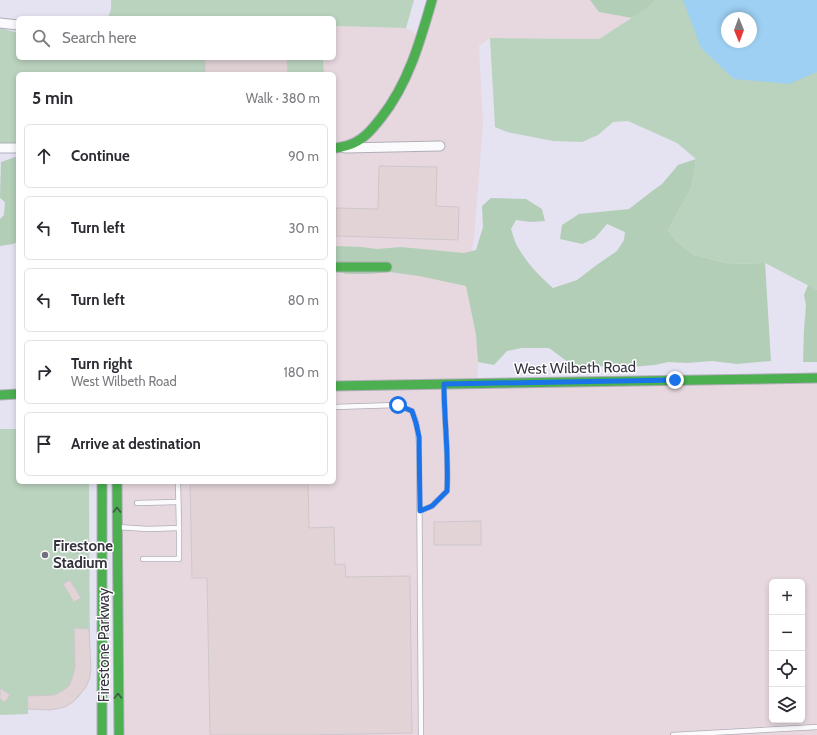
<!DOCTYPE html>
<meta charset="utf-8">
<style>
body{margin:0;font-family:Cabin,sans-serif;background:#f7f7f7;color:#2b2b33}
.controls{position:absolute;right:12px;bottom:12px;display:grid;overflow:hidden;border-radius:6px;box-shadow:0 2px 6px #0003}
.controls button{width:36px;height:36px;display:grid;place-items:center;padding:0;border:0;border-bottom:1px solid #e1e1e2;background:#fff;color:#2b2b33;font:20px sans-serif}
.compass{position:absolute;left:721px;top:12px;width:36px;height:36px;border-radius:50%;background:#fff;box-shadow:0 2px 6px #0003;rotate:179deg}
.stop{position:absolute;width:12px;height:12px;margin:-9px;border:3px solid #1a73e8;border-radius:50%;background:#fff}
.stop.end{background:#1a73e8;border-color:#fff;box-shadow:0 1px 4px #0008}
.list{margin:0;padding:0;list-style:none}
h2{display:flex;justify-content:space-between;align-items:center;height:52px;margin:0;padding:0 16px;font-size:17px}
h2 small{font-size:13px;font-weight:400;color:#7c7c81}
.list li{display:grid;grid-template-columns:26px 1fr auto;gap:12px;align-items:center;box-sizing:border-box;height:64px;margin:0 8px 8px;padding:0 8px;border:1px solid #e1e1e2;border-radius:6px}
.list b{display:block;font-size:15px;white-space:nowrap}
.list p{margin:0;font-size:13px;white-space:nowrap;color:#7c7c81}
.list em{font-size:13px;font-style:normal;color:#7c7c81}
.icon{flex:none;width:22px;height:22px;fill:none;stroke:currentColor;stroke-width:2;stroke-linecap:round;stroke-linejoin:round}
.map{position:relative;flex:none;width:817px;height:735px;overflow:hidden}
.search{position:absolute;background:#fff;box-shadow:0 2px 6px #0003;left:16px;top:16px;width:320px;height:44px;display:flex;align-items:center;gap:10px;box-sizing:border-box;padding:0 14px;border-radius:6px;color:#7c7c81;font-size:15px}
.panel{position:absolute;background:#fff;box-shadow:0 2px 6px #0003;left:16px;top:72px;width:320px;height:412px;border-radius:6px}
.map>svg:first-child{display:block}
</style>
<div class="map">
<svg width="817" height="735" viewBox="0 0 817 735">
<rect width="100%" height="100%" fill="#e5e2f2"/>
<g fill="#e7d8df" fill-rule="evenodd">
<path d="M432,0H590L599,12L632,18L599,39L490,38L479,46L483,123L474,239L466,286L476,335L478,362L477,384L334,386V74H324L323,58H334V26L406,28L422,37Z"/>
<path d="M817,378V735H119L117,482H334V388ZM772,582H802V720H772Z"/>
</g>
<g fill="#bad3be" fill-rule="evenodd">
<path d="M111,0H414L406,28L334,26V18H108L111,9Z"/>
<path d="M655,0H817V290L765,263L731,264L694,255L676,241L668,230L692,186L696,159L677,143L628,121L613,122L598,135L582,142L553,141L507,132L495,127L490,38L599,39L650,6ZM727,18H751V42H727Z"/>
<path d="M0,28L18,33V58H323L324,74H18V147L0,146Z"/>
<path d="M0,429H18V482H89L90,677C76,710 61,710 28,709V714L0,715Z"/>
</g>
<g fill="#b2ceb7">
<path d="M590,0H655L650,6L632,18L599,12Z"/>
<path d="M18,156V242L13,244L0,246V219L4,215L5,202L0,198L1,162Z"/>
<path d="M696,159L692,186L668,230L676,241L694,255L731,264L765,263L771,361L737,364L712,361L687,363L668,362L655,365L630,367L584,366L568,362L549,348H522L507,351L494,365L478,362L476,335L466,286L419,276L390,272L369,274H346L334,270V246L361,247L377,249L401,247L464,253L476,250L483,227L482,206L491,198L526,199L542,209L545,221L530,222L516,220L511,229C513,234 514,240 516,244C525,261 539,276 553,288L577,280L598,264L617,251L624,240L625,232L607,224L595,238L582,244L560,239L562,225L579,214L629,209L651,192L662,184L678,165Z"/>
<path d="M808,285L817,290V362H803L804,330L806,305L804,295Z"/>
</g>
<path fill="#9dd0f3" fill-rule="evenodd" d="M683,0H817V72L789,84L734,79L701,48ZM727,18H751V42H727Z"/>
<g fill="#e1d3d6" stroke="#cec7cc">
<path d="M205,58H287L288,74H205Z"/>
<path d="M379,166L437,167L436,206L459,207L458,240L336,236V208L378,209Z"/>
<path d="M190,482H308L309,528L334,527L335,565L345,564L346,577L410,576L412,733L311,735H210L207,578H192Z"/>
<path d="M481,521V545H434V522Z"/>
<path d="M70,580L81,598L74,602L63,584Z"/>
<path d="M74,628L89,629L91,667L90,677L86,687L73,702L65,707L56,709L49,710L28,709L27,696L54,695L62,691L69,686L73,676L75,666Z"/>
<path d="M0,688L10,695L5,702L0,699Z"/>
</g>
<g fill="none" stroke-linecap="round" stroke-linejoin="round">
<g stroke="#b0adba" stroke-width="6">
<g id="lane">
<path d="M334,407L397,405L412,411C417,423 419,434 419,446L421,735"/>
<path d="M137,503L178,502"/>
<path d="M420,511L432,506L447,491C449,456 444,421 444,386"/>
<path d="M117,527L148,529L179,528L178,482"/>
<path d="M143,559H179V528"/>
<path d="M673,735L817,727"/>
</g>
</g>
<g stroke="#b0adba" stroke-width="11">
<g id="street">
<path d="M0,23L18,25"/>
<path d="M0,148H18"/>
<path d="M345,148L440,146"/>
</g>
</g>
<g stroke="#b0adba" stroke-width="11">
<g id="fast">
<path d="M336,148C342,147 348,146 354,143C365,138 373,128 381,118C408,84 420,42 432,0"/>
<path d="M334,267H387"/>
<path d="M334,386L817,378"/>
<path d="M0,395L18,394"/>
<path d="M102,482V735"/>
<path d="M117,482L119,735"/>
</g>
</g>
<use href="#lane" stroke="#fbfbfd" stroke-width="4.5"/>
<use href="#street" stroke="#fbfbfd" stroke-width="9"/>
<use href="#fast" stroke="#4caf50" stroke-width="9"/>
</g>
<defs><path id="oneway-chevron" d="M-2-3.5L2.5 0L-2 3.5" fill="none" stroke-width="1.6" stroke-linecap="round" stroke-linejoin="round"/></defs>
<g stroke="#3c5944">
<use href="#oneway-chevron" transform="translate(117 510) rotate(-90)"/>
<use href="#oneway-chevron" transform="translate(118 696) rotate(-90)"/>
</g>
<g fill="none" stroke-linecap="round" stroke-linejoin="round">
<path stroke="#1a73e8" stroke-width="5" d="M398,405L412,411L416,423L419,437L420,511L432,506L447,491C449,455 444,420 444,384L675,380"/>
</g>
<circle fill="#73717e" stroke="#fff" stroke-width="1.5" cx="45" cy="555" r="4"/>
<g text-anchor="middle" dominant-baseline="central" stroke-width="3" stroke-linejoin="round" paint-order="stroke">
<g font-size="15" fill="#35343f" stroke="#fff">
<text transform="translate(575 368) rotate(-1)">West Wilbeth Road</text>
<text transform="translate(104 645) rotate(-90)">Firestone Parkway</text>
</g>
<g font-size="15" font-weight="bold" fill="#35343f" stroke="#fff" text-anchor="start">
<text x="53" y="546">Firestone<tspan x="53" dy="17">Stadium</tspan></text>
</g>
</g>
</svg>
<div class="controls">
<button>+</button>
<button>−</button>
<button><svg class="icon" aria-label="locate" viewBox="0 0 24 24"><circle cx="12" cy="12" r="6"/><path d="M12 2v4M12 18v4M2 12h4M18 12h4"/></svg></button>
<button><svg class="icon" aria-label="layers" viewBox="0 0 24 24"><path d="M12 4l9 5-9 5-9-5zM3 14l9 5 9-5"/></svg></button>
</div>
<svg class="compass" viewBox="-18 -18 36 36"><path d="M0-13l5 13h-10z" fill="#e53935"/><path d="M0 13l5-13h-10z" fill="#7c7c81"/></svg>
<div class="stop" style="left:398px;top:405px"></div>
<div class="stop end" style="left:675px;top:380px"></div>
<div class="search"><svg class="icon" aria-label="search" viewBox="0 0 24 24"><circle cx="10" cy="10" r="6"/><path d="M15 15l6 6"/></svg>Search here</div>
<section class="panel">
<h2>5 min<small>Walk · 380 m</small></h2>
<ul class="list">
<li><svg class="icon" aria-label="ahead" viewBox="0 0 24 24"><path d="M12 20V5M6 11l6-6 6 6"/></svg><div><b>Continue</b></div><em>90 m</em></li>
<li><svg class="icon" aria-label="left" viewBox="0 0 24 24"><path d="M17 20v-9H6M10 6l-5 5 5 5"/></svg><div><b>Turn left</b></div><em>30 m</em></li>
<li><svg class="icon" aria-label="left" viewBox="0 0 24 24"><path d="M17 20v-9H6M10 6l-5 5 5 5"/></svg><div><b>Turn left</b></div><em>80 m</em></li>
<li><svg class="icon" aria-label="right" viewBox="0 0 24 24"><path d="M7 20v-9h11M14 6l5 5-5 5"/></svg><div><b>Turn right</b><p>West Wilbeth Road</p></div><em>180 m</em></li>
<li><svg class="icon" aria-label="arrive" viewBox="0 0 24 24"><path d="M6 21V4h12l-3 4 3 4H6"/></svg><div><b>Arrive at destination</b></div></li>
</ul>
</section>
</div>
